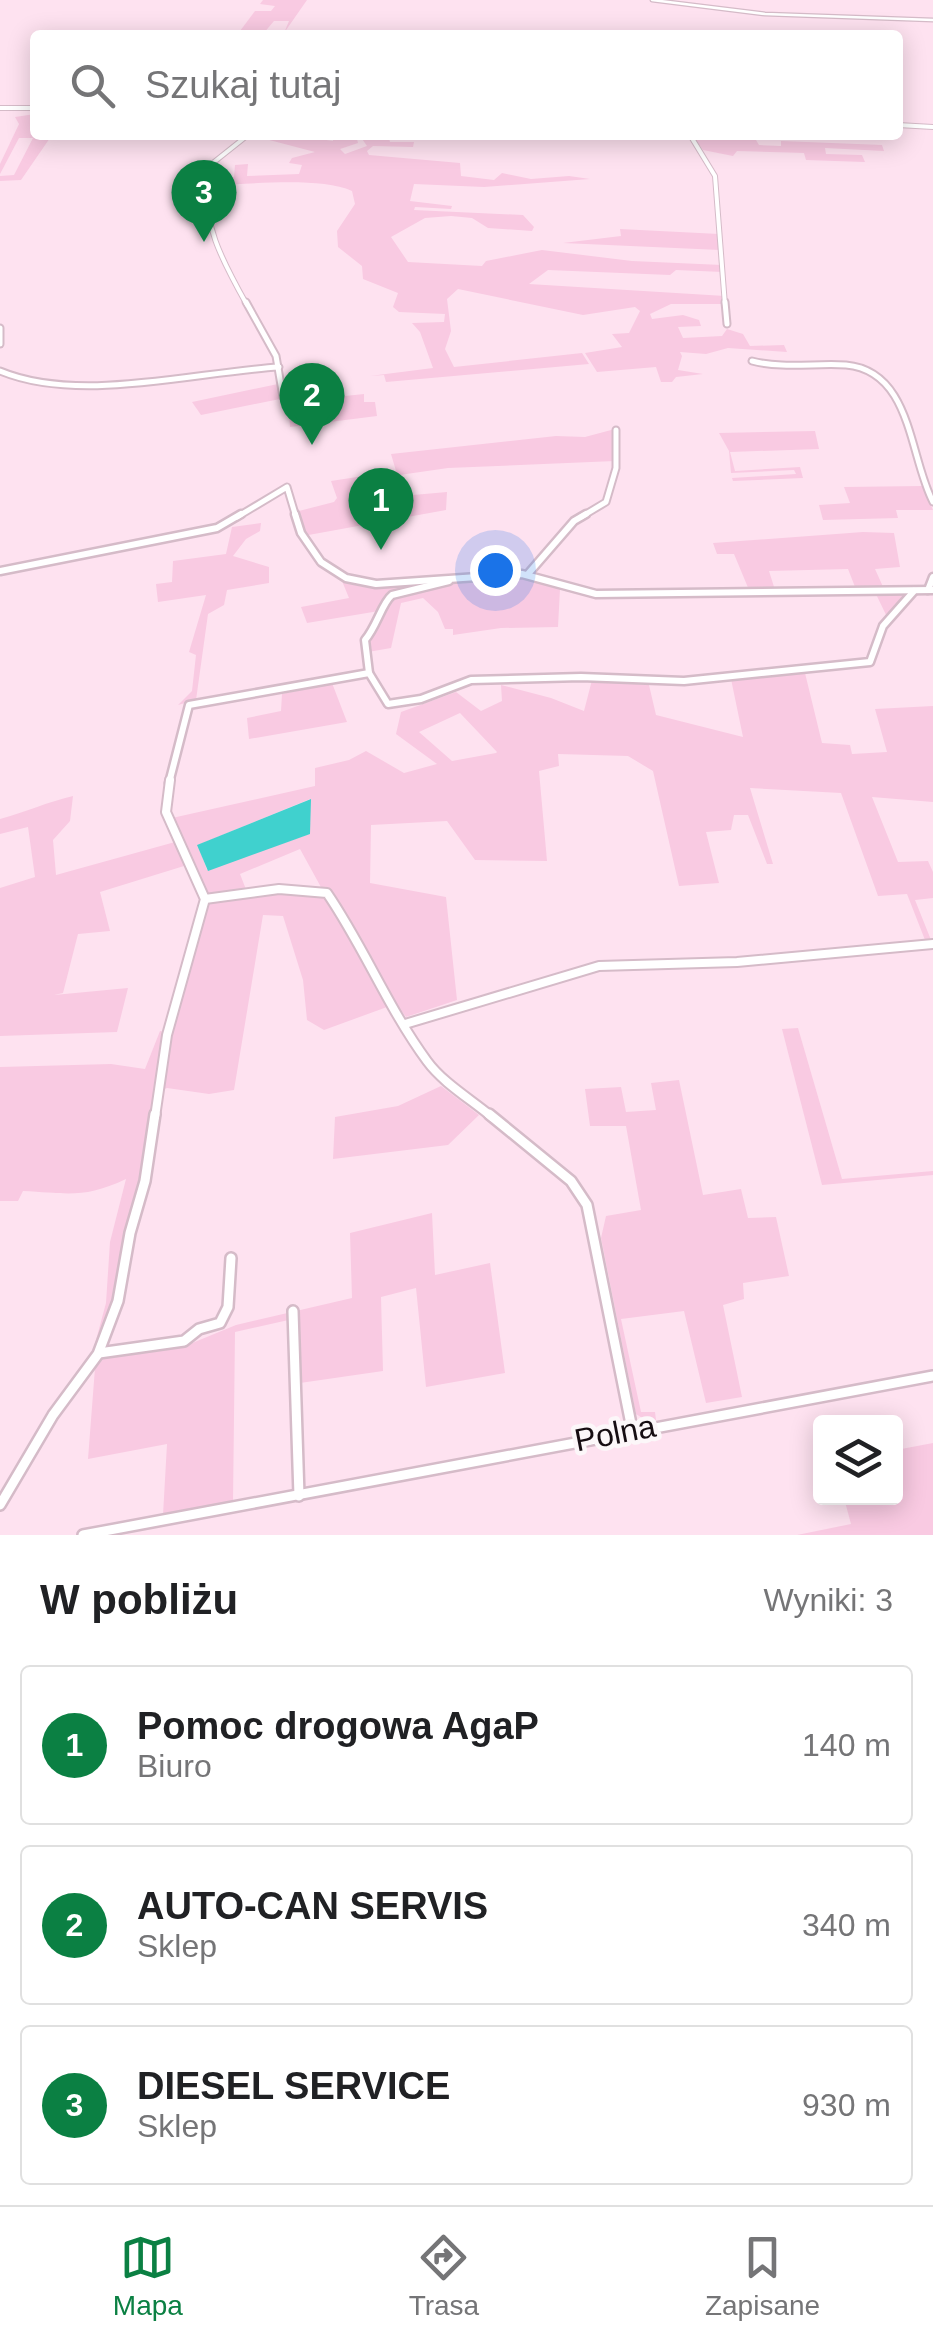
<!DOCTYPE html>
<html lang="pl">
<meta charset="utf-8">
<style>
body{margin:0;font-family:Helvetica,sans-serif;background:#f6f6f6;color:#202124}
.controls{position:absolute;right:30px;bottom:30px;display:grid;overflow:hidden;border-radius:10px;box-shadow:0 5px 25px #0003}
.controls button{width:90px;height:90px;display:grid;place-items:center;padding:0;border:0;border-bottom:2px solid #e0e0e0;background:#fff;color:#202124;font:50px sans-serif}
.you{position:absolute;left:495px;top:570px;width:35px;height:35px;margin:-25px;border:8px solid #fff;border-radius:50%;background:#1a73e8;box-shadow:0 0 0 15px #1a73e833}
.badge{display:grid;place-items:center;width:65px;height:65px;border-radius:50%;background:#0b8043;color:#fff;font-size:32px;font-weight:700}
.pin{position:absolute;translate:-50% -82px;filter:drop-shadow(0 2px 5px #0008)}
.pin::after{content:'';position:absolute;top:52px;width:35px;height:30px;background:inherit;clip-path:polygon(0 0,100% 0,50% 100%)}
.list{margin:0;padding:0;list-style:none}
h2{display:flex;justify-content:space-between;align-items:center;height:130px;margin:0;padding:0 40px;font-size:42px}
h2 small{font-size:32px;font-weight:400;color:#757577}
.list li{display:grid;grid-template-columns:65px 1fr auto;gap:30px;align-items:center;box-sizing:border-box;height:160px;margin:0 20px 20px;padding:0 20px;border:2px solid #e0e0e0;border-radius:10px}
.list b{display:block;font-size:38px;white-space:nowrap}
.list p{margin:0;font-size:32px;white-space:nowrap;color:#757577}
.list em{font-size:32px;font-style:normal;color:#757577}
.icon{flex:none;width:55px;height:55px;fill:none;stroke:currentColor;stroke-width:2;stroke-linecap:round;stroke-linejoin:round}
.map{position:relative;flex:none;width:933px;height:1535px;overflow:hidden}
.search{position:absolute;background:#fff;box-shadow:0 5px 25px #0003;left:30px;right:30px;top:30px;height:110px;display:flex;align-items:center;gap:25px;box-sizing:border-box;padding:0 35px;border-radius:10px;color:#757577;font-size:38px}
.sheet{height:670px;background:#fff}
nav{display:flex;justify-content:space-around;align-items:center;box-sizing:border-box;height:140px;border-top:2px solid #e0e0e0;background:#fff;font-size:28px;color:#757577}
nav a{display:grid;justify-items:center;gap:5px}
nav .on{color:#0b8043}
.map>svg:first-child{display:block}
</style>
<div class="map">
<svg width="933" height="1535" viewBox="0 0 933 1535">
<rect width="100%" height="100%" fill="#fee2f0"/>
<g fill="#f9cae2" fill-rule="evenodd">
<path d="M263,0H307L284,33L289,21H274L263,34L237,35L255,11H271L275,6L260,4Z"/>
<path d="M35,114V135H52L21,180L0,181V176L14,175L33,138H19L0,174V164L19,124L15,117Z"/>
<path d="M250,135H294L333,141V135H356L358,143L340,149L345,154L367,146L360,136L388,135L390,142H414L413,147L373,146L367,151L369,155L460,163L461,176L494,180L502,173L531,179L569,176L590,179L484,187L414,184L410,201L452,206L451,209L415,207L414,210L523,215L534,227L532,231L488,228L472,218L451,216L425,218L391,237L408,262L482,266L486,261L542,250L632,261L722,265L723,272L676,270L670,275L548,270L529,284L725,296L726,304H671L650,314L652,319L683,315L699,320L701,326L678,327L683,338L722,336L727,329L743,334L750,346L784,345L787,352L728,348L706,354L680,352L682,356L678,370L703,374L676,377L672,382H661L656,367L597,372L585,353L622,347L612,334L629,333L640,311L635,307L583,315L458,289L447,299L451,331L445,349L454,367L582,353L589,364L386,382L384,375L370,376L433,368L420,332L412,323L444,322L445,314L399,312L393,307L398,293L363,279L362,266L338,247L337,231L355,204L352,191C321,177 255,184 218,185L219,178L234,177L235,165L248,164L247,176L299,174L302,165L289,163L292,158L315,152Z"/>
<path d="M692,135L756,140L759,145L781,146V141L882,145L884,151L825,148L826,154L862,155L865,162L806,160L804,153L737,151L733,156L703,150Z"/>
<path d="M620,229L719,234L720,250L563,243L621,236Z"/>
<path d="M278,384L280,399L201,415L192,402Z"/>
<path d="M364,394V402H375L377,416L290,427L288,402Z"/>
<path d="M615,429V461L448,468L365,480L368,499L447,492L446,510L303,536L295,512L334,502L337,498L331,481L396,471L391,454L556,436L585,437Z"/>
<path d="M815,431L819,449L730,452L735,471L800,467L803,478L733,481L732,478L796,474L794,470L731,473L729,451L719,433Z"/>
<path d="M922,486L933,510H896L898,518L823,520L819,505L850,503L844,487Z"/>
<path d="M261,523L260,531L246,539L233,556L269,567V583L227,590L224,605L208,614L196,700L178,705L192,691L196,655L189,652L206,595L158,602L156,584L172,582L173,561L226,554L232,527Z"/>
<path d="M863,532L894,533L900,567L875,569L884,589L911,592L888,619L875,592H857L848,569L769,571L775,590H749L734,554H717L713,543Z"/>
<path d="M505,576L534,578L560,589L558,627L501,628L453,635V629H445L438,612L423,598L401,603L391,648L368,652V641L385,610L307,623L301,607L349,598L342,581L364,584Z"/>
<path d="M805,673L822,743L850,745L852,754L887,752L875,709L933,706V802L872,797L898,862L928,861L933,872V898L915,900L931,940H925L907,894L878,896L841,793L750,788L773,864H767L748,815H734L731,830L706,832L719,883L679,886L653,771L628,756L558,754L559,766L539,771L547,861L475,860L447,821L371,825L370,883L446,897L457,1000L406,1017L378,981L339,901L322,889L300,849L240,874L247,892L206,896L172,818L315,786V768L349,760L366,751L404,773L437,764L396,734L401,712L456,692L481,711L502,701L501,685L551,698L584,711L592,680L649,685L656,715L743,737L731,679ZM460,713L497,752L496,753L452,761L419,732ZM310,799L309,834L207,870L198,845Z"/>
<path d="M332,683L347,722L249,739L247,718L281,711L282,694Z"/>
<path d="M73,796L70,821L53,840L56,875L175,842L184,866L100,892L110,931L78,934L63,993L54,995L128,988L117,1032L0,1036V888L35,877L28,827L0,834V819C26,812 47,802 73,796Z"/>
<path d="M278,891L325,895L349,930L387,1007L324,1030L307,1020L303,980L283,916L263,915L234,1090L209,1094L167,1088L160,1091L169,1037L207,901Z"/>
<path d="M798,1028L842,1179L933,1171V1175L822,1185L782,1029Z"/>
<path d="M160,1031L165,1032L149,1147L113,1312L92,1355L106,1303L110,1242L126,1179C84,1199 67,1193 23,1191L18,1201H0V1067L111,1064L145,1069Z"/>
<path d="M679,1080L703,1195L741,1189L748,1218L776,1217L789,1276L743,1283L744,1299L723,1305L742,1397L706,1403L684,1311L621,1319L641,1412H655L656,1420L647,1421L636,1414L601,1238L606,1216L641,1210L626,1126H590L585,1089L621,1087L626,1112L656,1110L651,1083Z"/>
<path d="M441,1086L479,1115L448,1145L333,1159L335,1117L398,1106Z"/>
<path d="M432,1213L435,1275L490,1263L505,1373L426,1387L416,1288L381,1297L383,1371L300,1383L297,1312L293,1319L235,1332L233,1502L163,1515L167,1444L88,1459L95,1368L108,1354L185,1346L236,1325L352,1298L350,1233Z"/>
<path d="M933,1443V1535H797L851,1524L844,1498H896V1450Z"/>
</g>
<path fill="#40d1ce" d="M311,799L310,834L208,871L197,845Z"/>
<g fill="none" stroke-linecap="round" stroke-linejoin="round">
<g stroke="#d5bbc8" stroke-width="5">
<path id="minor-far5" d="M652,0L765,14L933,20"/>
</g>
<g stroke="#d5bbc8" stroke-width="6">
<g id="minor-far4">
<path d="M690,135L715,176L725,305"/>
<path d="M247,305C220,257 204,226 204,170L248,135"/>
</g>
</g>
<g stroke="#d5bbc8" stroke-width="9">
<g id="minor-far3">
<path d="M246,302L276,356L283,397"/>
<path d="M725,302L727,324"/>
<path d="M0,328V344"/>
<path d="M752,361C783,369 815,363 846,365C912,371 909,456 933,502"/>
<path d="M0,371C79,404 195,372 279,367"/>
<path d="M237,517L287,487L296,517"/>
<path d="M581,517L606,502L616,468V430"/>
</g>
</g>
<g stroke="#d5bbc8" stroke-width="11">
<g id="minor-far2">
<path d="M295,514L301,533L321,562L346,578L376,584L522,574L596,594L933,590"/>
<path d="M0,571L217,528L241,514"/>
<path d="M528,574L574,521L586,514"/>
<path d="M449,581L392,595C382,603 377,626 365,640L369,673L388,704L421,699L471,680L581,677L684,681L870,662L883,626L914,591"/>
<path d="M928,590L933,577"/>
<path d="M169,783L189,705L369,673"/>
</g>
</g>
<g stroke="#d5bbc8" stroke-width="12">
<g id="minor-far1">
<path d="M205,899L279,889L327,893C364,947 388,1008 427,1061C443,1083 472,1100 492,1117"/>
<path d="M405,1024L599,966L737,962L933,944"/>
<path d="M155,1117L167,1035L205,899L166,812L170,780"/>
</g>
</g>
<g stroke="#d5bbc8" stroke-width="14">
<g id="minor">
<path d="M489,1114L571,1181L587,1205L632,1429"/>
<path d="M293,1311L299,1496"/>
<path d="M99,1353L184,1341L199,1329L220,1323L228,1307L231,1258"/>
<path d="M0,1505L53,1415L98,1354L118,1301L130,1233L145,1181L155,1114"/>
<path d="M83,1535L933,1376"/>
</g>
</g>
<g stroke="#d5bbc8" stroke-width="6">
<g id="tertiary">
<path d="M0,108H35"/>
<path d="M898,125L933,127"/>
</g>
</g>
<use href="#minor-far5" stroke="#fff" stroke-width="2.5"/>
<use href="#minor-far4" stroke="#fff" stroke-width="4"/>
<use href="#minor-far3" stroke="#fff" stroke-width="5"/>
<use href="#minor-far2" stroke="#fff" stroke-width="6"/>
<use href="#minor-far1" stroke="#fff" stroke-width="8"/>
<use href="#minor" stroke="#fff" stroke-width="9"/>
<use href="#tertiary" stroke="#fff" stroke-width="4"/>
</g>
<g text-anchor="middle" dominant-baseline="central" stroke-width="9" stroke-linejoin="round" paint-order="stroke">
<g font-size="32" fill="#160d12" stroke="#fcf7f9">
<text transform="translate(615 1433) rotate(-11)">Polna</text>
</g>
</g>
</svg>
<div class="controls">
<button><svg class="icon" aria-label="layers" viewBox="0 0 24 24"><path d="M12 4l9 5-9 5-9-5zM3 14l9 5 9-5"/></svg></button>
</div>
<div class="you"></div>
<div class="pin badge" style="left:381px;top:550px">1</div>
<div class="pin badge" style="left:312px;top:445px">2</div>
<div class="pin badge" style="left:204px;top:242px">3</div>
<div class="search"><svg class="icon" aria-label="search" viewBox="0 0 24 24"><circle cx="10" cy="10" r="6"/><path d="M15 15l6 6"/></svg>Szukaj tutaj</div>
</div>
<section class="sheet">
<h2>W pobliżu<small>Wyniki: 3</small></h2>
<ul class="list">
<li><span class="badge">1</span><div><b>Pomoc drogowa AgaP</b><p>Biuro</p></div><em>140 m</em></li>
<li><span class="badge">2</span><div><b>AUTO-CAN SERVIS</b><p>Sklep</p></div><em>340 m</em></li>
<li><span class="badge">3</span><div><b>DIESEL SERVICE</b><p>Sklep</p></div><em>930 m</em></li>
</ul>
</section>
<nav>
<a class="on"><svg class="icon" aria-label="map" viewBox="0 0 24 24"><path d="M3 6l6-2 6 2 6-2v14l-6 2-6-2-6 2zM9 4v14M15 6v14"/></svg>Mapa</a>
<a><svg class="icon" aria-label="directions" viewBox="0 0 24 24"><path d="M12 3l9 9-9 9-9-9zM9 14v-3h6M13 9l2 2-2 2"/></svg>Trasa</a>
<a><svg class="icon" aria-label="saved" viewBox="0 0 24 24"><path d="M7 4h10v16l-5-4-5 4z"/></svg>Zapisane</a>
</nav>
